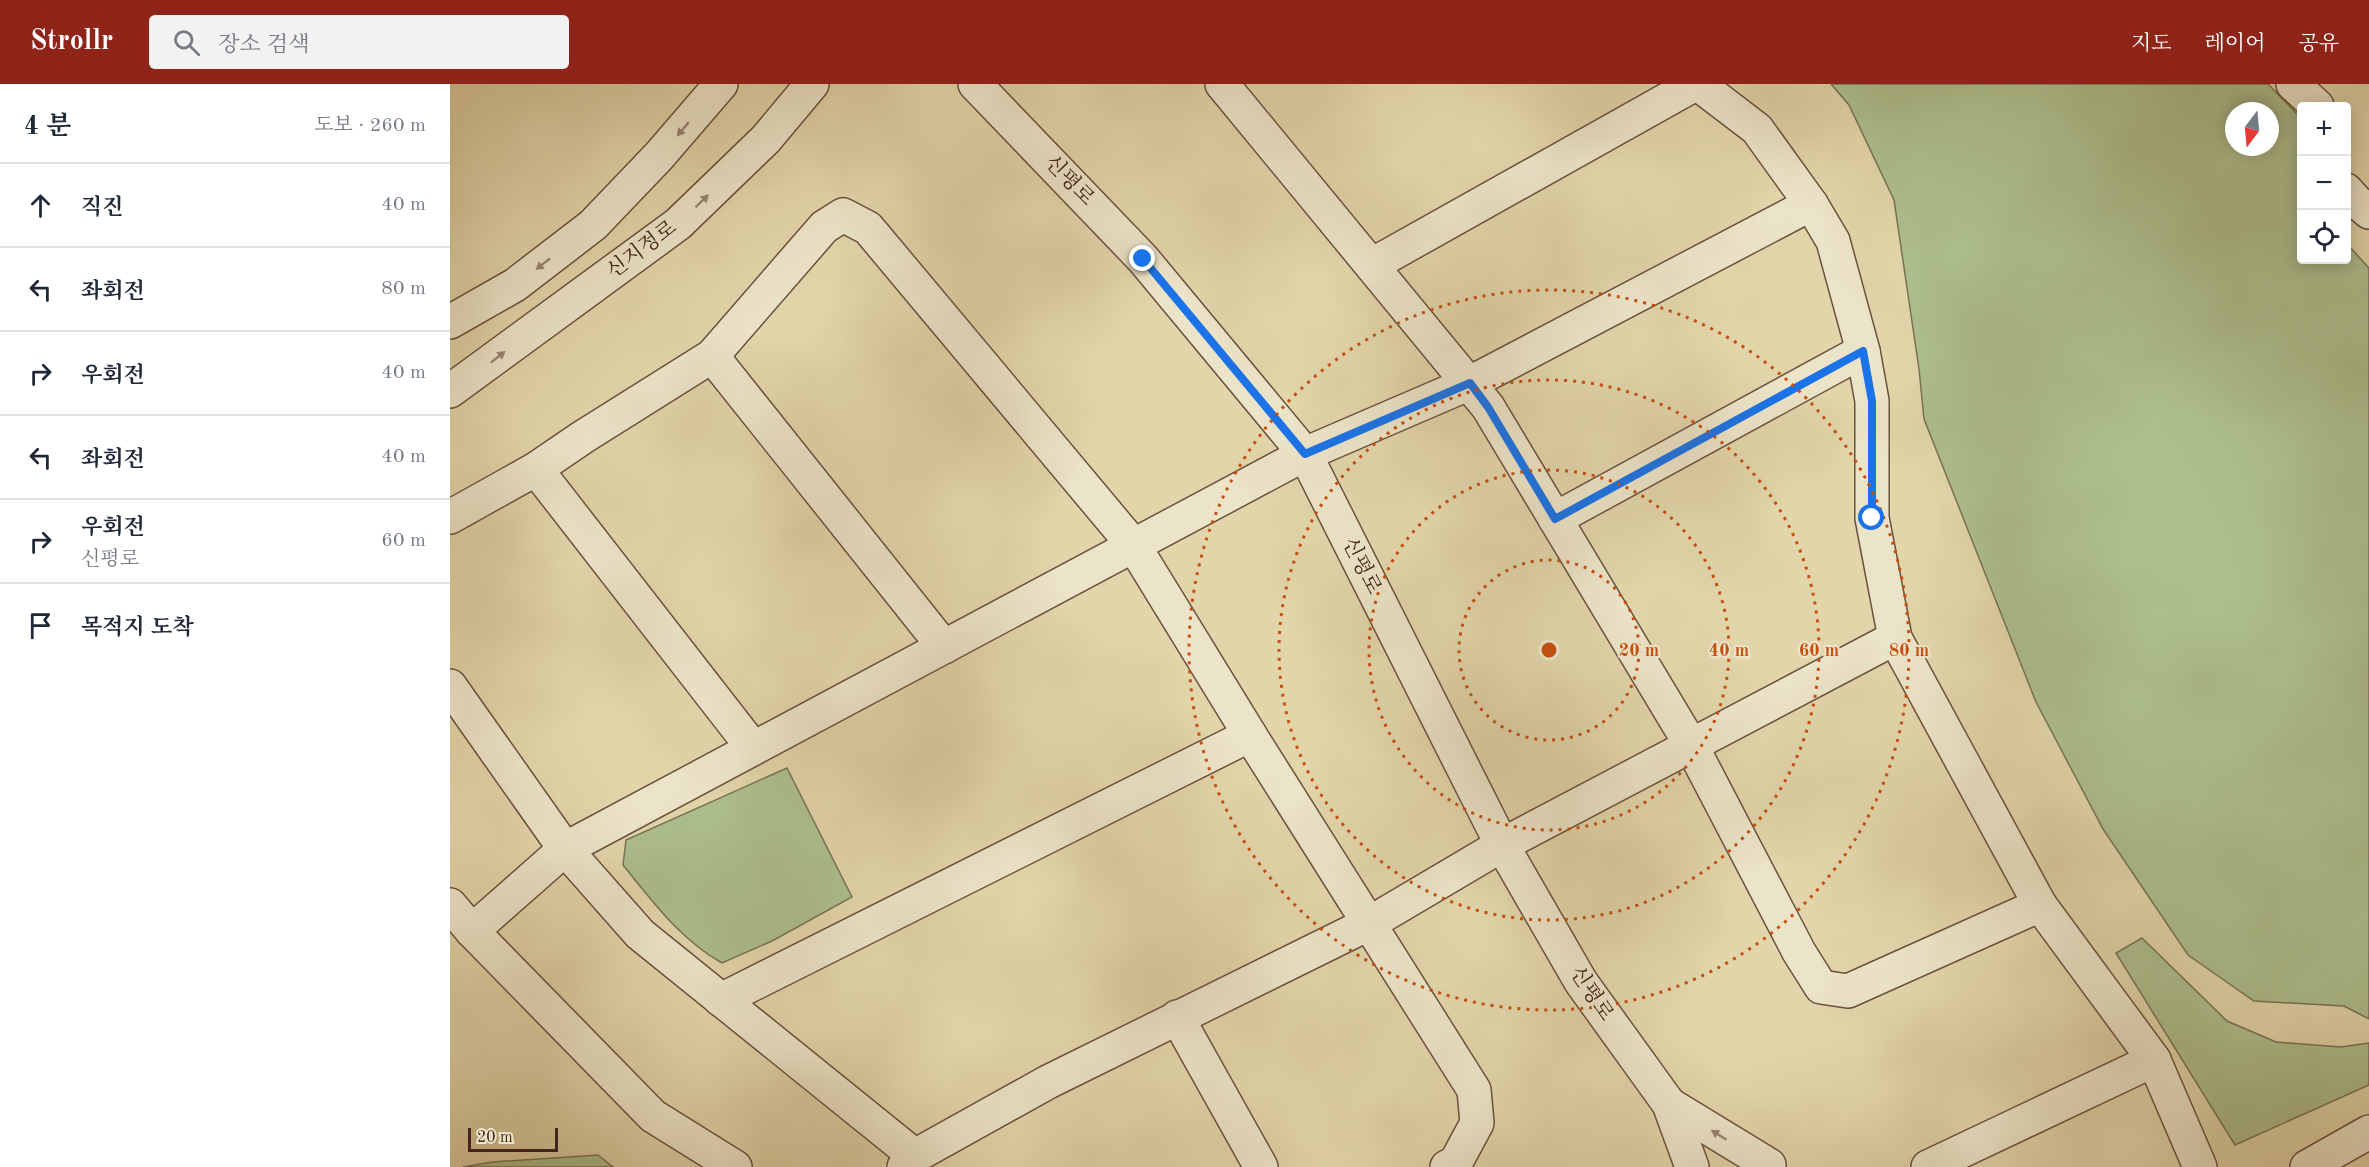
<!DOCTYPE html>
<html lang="ko">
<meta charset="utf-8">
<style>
body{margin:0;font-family:"Old Standard TT","Noto Serif KR",serif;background:#f2f2f3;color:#1f2937}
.controls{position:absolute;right:18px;top:18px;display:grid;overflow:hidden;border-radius:6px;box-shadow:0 3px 15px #0003}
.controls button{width:54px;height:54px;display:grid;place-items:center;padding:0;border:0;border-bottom:2px solid #e0e1e3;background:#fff;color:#1f2937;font:30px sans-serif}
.compass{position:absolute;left:1775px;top:18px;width:54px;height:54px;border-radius:50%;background:#fff;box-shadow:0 3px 15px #0003;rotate:196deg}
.scale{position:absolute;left:18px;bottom:15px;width:90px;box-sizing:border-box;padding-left:6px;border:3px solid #43251b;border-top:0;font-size:16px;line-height:21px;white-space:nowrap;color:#43251b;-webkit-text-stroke:4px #ece4c8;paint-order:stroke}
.stop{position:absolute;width:18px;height:18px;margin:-14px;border:4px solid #1a73e8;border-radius:50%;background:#fff}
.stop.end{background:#1a73e8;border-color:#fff;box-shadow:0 2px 6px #0008}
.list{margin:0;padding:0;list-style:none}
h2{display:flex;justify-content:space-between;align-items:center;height:78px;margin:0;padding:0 24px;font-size:26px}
h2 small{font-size:20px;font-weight:400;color:#747a83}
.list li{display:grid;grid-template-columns:39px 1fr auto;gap:18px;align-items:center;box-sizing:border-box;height:84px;padding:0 24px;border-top:2px solid #e0e1e3}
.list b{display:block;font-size:22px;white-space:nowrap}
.list p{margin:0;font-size:20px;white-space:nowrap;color:#747a83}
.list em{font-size:20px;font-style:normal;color:#747a83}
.icon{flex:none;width:33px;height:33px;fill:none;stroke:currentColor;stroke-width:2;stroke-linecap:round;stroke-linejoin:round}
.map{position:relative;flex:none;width:1919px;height:1083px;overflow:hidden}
header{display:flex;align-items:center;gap:36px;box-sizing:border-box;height:84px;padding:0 30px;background:#8f2418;color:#fff}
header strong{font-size:28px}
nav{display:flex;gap:33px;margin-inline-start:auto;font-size:21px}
.search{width:420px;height:54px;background:#f2f2f3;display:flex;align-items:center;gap:15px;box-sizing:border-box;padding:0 21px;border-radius:6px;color:#747a83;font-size:22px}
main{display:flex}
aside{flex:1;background:#fff}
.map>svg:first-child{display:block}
</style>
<header>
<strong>Strollr</strong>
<div class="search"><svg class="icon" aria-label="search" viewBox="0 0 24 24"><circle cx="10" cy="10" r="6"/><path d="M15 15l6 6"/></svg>장소 검색</div>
<nav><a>지도</a><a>레이어</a><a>공유</a></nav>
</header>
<main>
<aside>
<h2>4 분<small>도보 · 260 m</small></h2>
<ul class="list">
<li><svg class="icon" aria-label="ahead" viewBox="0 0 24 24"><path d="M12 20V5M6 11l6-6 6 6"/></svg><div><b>직진</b></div><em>40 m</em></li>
<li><svg class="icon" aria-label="left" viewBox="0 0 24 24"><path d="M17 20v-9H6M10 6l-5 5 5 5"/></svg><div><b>좌회전</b></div><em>80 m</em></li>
<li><svg class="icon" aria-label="right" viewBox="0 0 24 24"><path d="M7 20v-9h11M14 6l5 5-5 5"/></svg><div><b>우회전</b></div><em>40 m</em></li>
<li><svg class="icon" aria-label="left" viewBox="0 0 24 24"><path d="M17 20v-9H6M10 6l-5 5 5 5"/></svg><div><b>좌회전</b></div><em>40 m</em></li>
<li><svg class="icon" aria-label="right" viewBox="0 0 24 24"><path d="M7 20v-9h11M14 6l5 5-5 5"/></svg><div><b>우회전</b><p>신평로</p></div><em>60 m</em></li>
<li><svg class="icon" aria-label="arrive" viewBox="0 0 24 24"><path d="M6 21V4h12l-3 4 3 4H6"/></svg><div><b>목적지 도착</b></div></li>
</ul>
</aside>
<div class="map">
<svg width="1919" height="1083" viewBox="0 0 1919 1083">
<rect width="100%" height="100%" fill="#e2d5aa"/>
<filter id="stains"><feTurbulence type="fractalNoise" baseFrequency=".00333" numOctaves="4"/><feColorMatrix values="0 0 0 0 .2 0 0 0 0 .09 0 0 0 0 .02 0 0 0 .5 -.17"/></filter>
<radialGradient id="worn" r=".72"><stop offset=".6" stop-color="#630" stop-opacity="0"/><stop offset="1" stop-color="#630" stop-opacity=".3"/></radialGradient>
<g fill="#adbe8d" stroke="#787254" stroke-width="1.5" fill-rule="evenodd">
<path d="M1381,0H1818L1851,34L1852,176H1896L1897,160L1919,184V935L1894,922L1804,917L1738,871L1653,745L1586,618L1474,335L1469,285L1444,116L1399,21ZM1784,27H1820V63H1784Z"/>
<path d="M337,684L402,813L322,857L272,879C230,855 203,818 173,781L176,756Z"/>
<path d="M1692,854L1777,937L1826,958L1891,963L1919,959V1001L1785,1061L1666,869Z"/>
<path d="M148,1071L163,1083H13L42,1078Z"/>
</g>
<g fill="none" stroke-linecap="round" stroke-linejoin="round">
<g stroke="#6b513f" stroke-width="36">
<g id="minor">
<path d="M525,0L693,175L855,370L1052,761L1131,898L1219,1020L1242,1083"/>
<path d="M772,0L1038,323L1241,661L1349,868L1371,903L1398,907L1590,821"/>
<path d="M1248,0L1307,45L1361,120L1383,157L1413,267L1422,317V434L1445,554L1590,821L1704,976L1750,1083"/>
<path d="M1843,0L1867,22"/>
<path d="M1896,106L1906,117L1919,128"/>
<path d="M922,181L1245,0"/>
<path d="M0,238L65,201L143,141L209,72L271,0"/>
<path d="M262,272L494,563"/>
<path d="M0,307L228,140L316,55L362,0"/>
<path d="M86,385L303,664"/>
<path d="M0,433L86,385L133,353L262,272L374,143L393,131L418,144L684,462L800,651L1024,1006L1027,1039L1006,1078L997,1083"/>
<path d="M1105,435L1413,267"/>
<path d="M0,602L115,765L190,850L465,1072"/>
<path d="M0,821L22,847L203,1032L285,1083"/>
<path d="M22,847L115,765L855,370L1020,299L1361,120"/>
<path d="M271,916L800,651"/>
<path d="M727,933L811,1083"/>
<path d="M1219,1020L1319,1081"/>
<path d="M454,1083L465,1072L598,998L920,839L1052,761L1445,554"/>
<path d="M1478,1083L1704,976"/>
<path d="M1857,1083L1919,1048"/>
</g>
</g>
<use href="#minor" stroke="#ece4c8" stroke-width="33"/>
</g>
<defs><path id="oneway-solid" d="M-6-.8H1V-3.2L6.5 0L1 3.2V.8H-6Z" transform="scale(1.5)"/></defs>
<g fill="#988472">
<use href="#oneway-solid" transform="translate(233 45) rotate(130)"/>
<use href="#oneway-solid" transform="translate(252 117) rotate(-44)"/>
<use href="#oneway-solid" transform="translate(93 180) rotate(142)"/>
<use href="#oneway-solid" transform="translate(48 273) rotate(-38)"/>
<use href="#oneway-solid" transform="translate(1269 1051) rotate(-148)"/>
</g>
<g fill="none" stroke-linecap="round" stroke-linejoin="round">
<path stroke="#1a73e8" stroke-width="8" d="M693,175L855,370L1020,299L1038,323L1105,435L1413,267L1422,317V434"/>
</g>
<g fill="none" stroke="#c74f0f" stroke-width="3" stroke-dasharray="3 6">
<circle cx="1099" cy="566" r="90"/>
<circle cx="1099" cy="566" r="180"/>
<circle cx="1099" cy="566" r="270"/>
<circle cx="1099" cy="566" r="360"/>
</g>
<g text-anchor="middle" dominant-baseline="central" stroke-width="4.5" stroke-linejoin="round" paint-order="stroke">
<g font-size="21" fill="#43251b" stroke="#ece4c8">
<text transform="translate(619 97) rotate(46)">신평로</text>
<text transform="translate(192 166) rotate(-37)">신지정로</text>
<text transform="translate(911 482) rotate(63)">신평로</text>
<text transform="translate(1141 910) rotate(56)">신평로</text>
</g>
</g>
<circle cx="1099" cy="566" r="9" fill="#c74f0f" stroke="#ece4c8" stroke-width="3"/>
<g font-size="18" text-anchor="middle" font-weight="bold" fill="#c74f0f" stroke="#ece4c8" stroke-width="4.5" stroke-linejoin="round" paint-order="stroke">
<text x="1189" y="572">20 m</text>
<text x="1279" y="572">40 m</text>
<text x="1369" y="572">60 m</text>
<text x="1459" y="572">80 m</text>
</g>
<rect width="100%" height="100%" filter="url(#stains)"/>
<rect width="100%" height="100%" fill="url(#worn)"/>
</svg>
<div class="controls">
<button>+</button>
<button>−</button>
<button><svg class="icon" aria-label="locate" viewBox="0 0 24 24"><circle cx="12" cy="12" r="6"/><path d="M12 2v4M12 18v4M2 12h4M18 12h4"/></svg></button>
</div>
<svg class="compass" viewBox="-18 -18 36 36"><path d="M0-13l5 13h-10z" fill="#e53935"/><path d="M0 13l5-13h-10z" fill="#747a83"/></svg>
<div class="scale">20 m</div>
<div class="stop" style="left:1422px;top:434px"></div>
<div class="stop end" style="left:693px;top:175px"></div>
</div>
</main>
